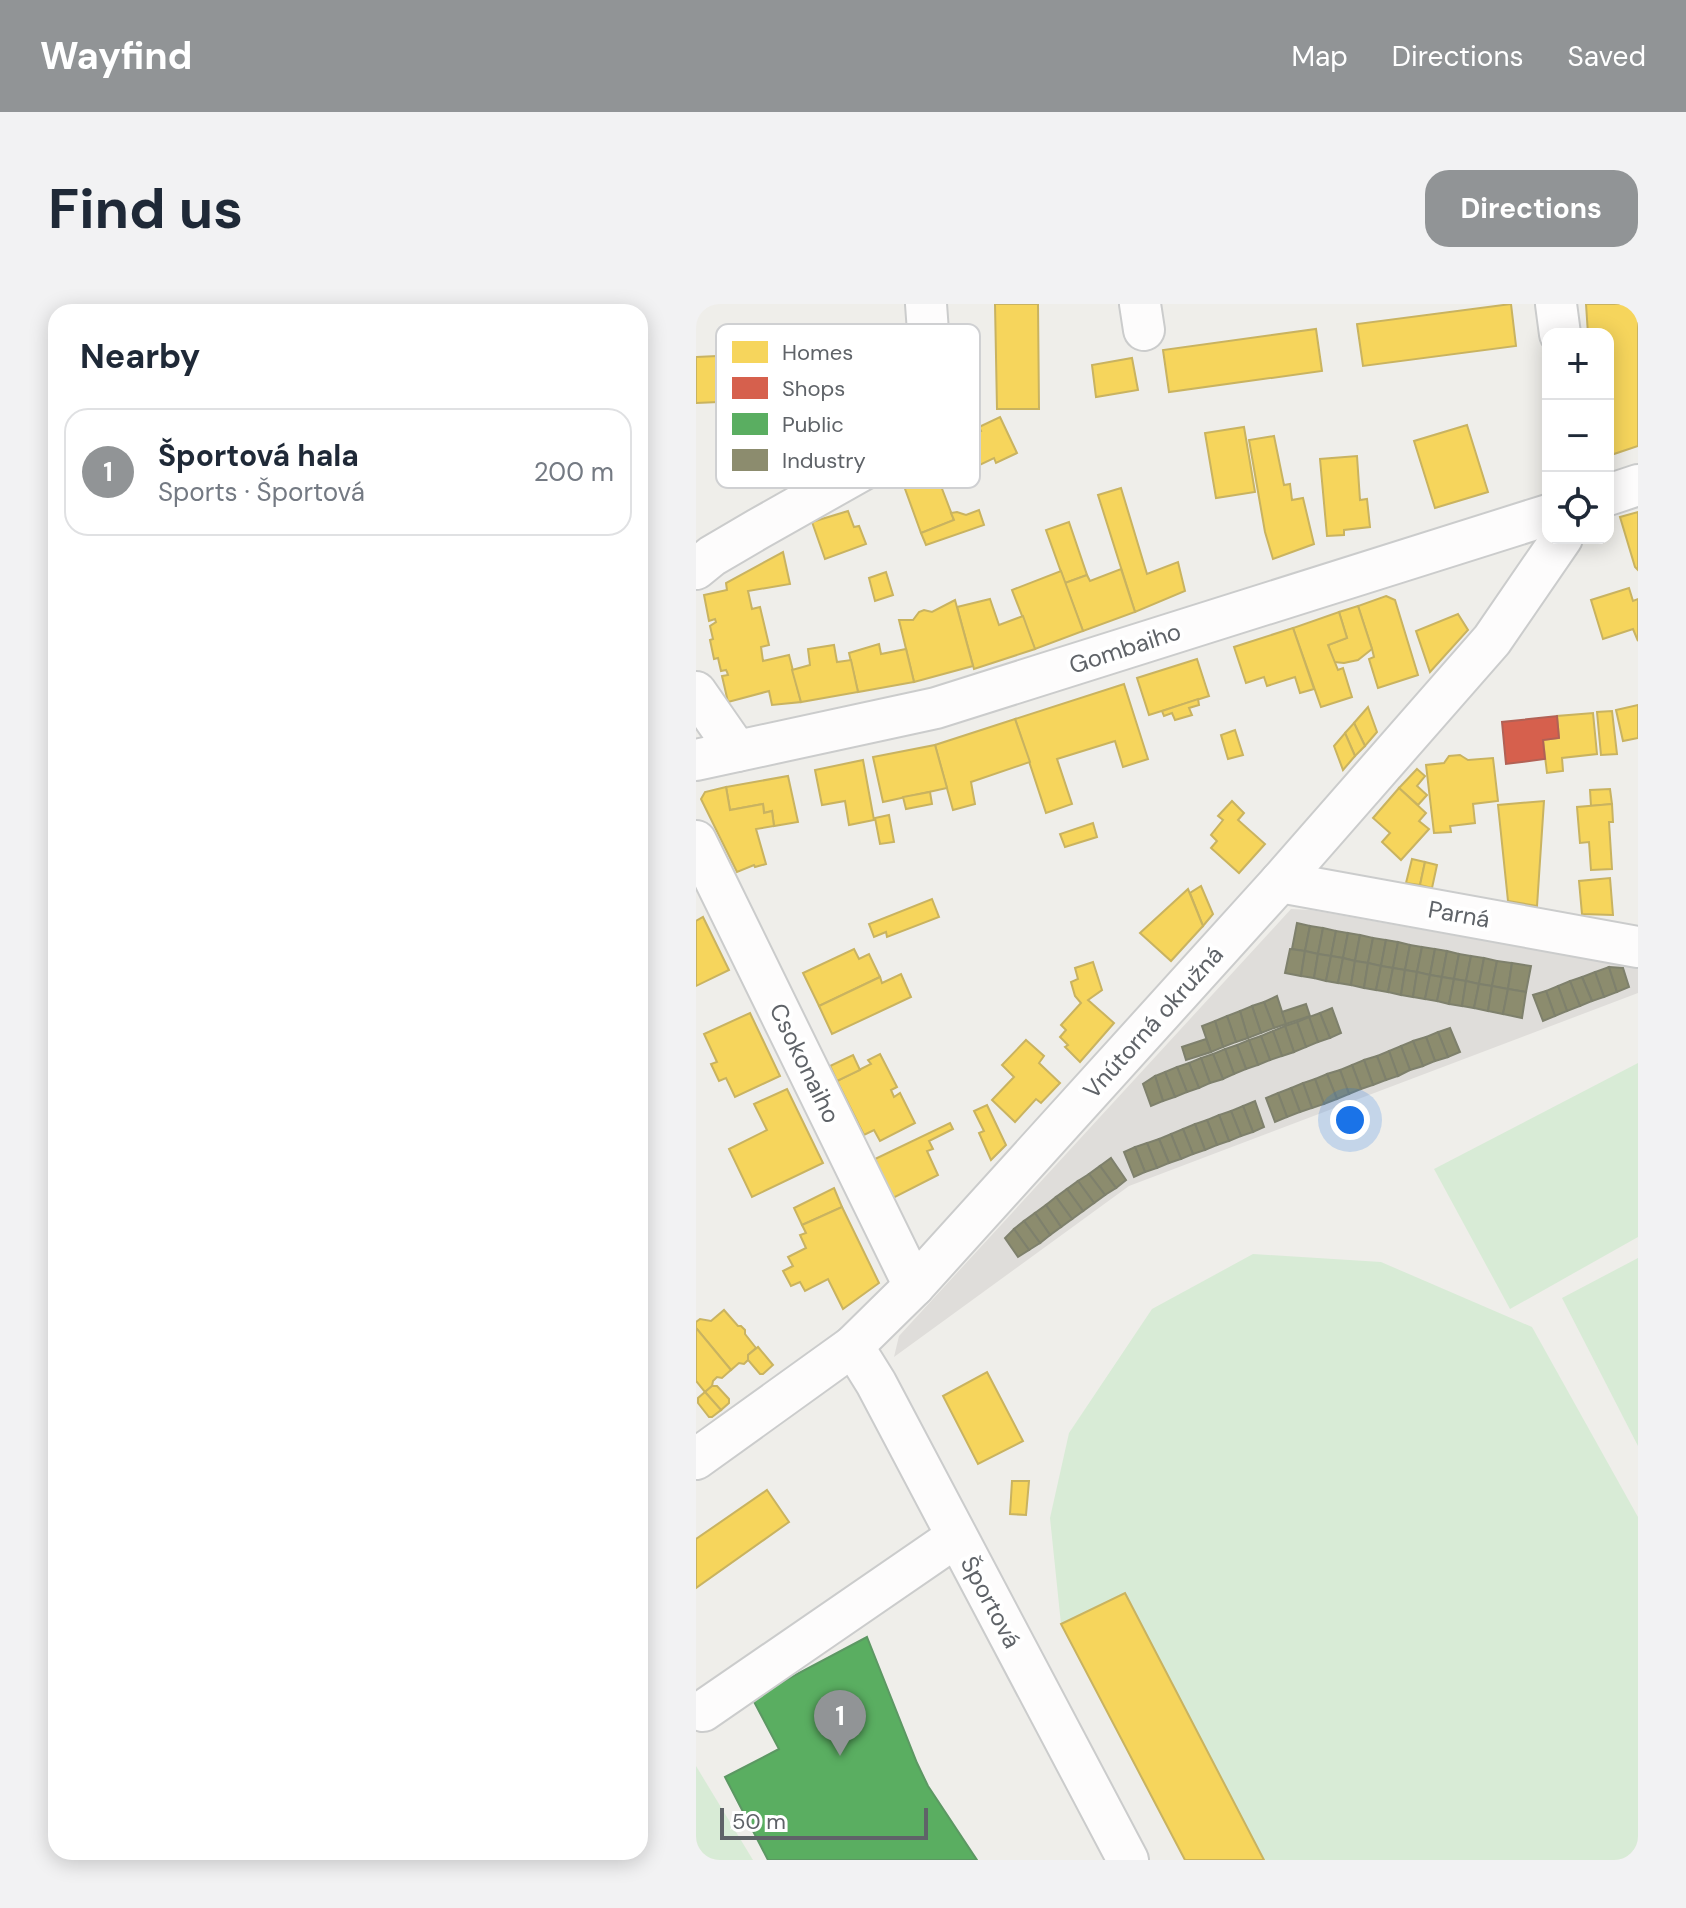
<!DOCTYPE html>
<meta charset="utf-8">
<style>
body{margin:0;font-family:"DM Sans",sans-serif;background:#f2f2f3;color:#1f2937}
.controls{position:absolute;right:24px;top:24px;display:grid;overflow:hidden;border-radius:16px;box-shadow:0 4px 20px #0003}
.controls button{width:72px;height:72px;display:grid;place-items:center;padding:0;border:0;border-bottom:2px solid #e0e1e3;background:#fff;color:#1f2937;font:40px sans-serif}
.scale{position:absolute;left:24px;bottom:20px;width:208px;box-sizing:border-box;padding-left:8px;border:4px solid #5f6368;border-top:0;font-size:22px;line-height:28px;white-space:nowrap;color:#5f6368;-webkit-text-stroke:6px #fff;paint-order:stroke}
.you{position:absolute;left:654px;top:816px;width:28px;height:28px;margin:-20px;border:6px solid #fff;border-radius:50%;background:#1a73e8;box-shadow:0 0 0 12px #1a73e833}
.badge{display:grid;place-items:center;width:52px;height:52px;border-radius:50%;background:#919496;color:#fff;font-size:26px;font-weight:700}
.pin{position:absolute;translate:-50% -66px;filter:drop-shadow(0 2px 4px #0008)}
.pin::after{content:'';position:absolute;top:42px;width:28px;height:24px;background:inherit;clip-path:polygon(0 0,100% 0,50% 100%)}
.list{margin:0;padding:0;list-style:none}
h2{display:flex;justify-content:space-between;align-items:center;height:104px;margin:0;padding:0 32px;font-size:34px}
h2 small{font-size:26px;font-weight:400;color:#747a83}
.list li{display:grid;grid-template-columns:52px 1fr auto;gap:24px;align-items:center;box-sizing:border-box;height:128px;margin:0 16px 16px;padding:0 16px;border:2px solid #e0e1e3;border-radius:24px}
.list b{display:block;font-size:30px;white-space:nowrap}
.list p{margin:0;font-size:26px;white-space:nowrap;color:#747a83}
.list em{font-size:26px;font-style:normal;color:#747a83}
.icon{flex:none;width:44px;height:44px;fill:none;stroke:currentColor;stroke-width:2;stroke-linecap:round;stroke-linejoin:round}
.map{position:relative;flex:none;width:942px;height:1556px;overflow:hidden;border-radius:24px}
header{display:flex;align-items:center;gap:48px;box-sizing:border-box;height:112px;padding:0 40px;background:#919496;color:#fff}
header strong{font-size:38px}
nav{display:flex;gap:44px;margin-inline-start:auto;font-size:28px}
.intro{display:flex;align-items:center;justify-content:space-between;box-sizing:border-box;height:192px;padding:0 48px}
h1{margin:0;font-size:56px}
.button{padding:20px 36px;border-radius:24px;background:#919496;color:#fff;font-size:28px;font-weight:700}
main{display:flex;gap:48px;padding:0 48px}
aside{flex:1;background:#fff;border-radius:24px;box-shadow:0 4px 20px #0003}
.map>svg:first-child{display:block}
</style>
<header>
<strong>Wayfind</strong>
<nav><a>Map</a><a>Directions</a><a>Saved</a></nav>
</header>
<div class="intro"><h1>Find us</h1><a class="button">Directions</a></div>
<main>
<aside>
<h2>Nearby<small></small></h2>
<ul class="list">
<li><span class="badge">1</span><div><b>Športová hala</b><p>Sports · Športová</p></div><em>200 m</em></li>
</ul>
</aside>
<div class="map">
<svg width="942" height="1556" viewBox="0 0 942 1556">
<rect width="100%" height="100%" fill="#efeeea"/>
<path fill="#dfddda" d="M595,605L615,606L942,664V689L433,882L198,1053L203,1032Z"/>
<g fill="#d8ebd6">
<path d="M942,759V933L814,1005L738,865Z"/>
<path d="M557,950L685,958L836,1023L942,1213V1556H489L365,1320L354,1214L373,1129L456,1005Z"/>
<path d="M942,954V1142L866,994Z"/>
<path d="M0,1462L57,1556H0Z"/>
</g>
<g fill="#f6d55c" stroke="#c9b360" stroke-width="2">
<path d="M299,0H342L343,105H301Z"/>
<path d="M815,0L820,42L667,62L661,20Z"/>
<path d="M890,0H942V142L912,152V30H892Z"/>
<path d="M620,25L626,67L473,88L467,46Z"/>
<path d="M42,51L45,97L0,99V53Z"/>
<path d="M436,54L442,86L400,93L396,61Z"/>
<path d="M304,113L321,149L300,159L298,154L269,168L257,140L285,127L283,123Z"/>
<path d="M771,121L792,188L739,204L718,137Z"/>
<path d="M548,123L559,188L520,194L509,129Z"/>
<path d="M578,132L588,181L594,180L596,196L607,194L618,240L577,255L569,228L553,136Z"/>
<path d="M661,152L664,196L671,195L674,223L648,226V231L631,232L624,155Z"/>
<path d="M240,169L258,216L225,229L208,182Z"/>
<path d="M425,184L451,270L482,258L489,287L439,308L402,191Z"/>
<path d="M283,206L288,221L230,241L225,229L258,216L255,209L261,208L270,211Z"/>
<path d="M152,207L158,223L163,222L170,240L129,255L116,218Z"/>
<path d="M942,208V266L939,263L924,213Z"/>
<path d="M373,218L391,271L369,279L350,226Z"/>
<path d="M87,248L94,280L52,287L56,305L64,303L73,341L65,343L67,357L93,351L105,398L76,401L73,387L32,398L26,372L32,371L31,368L30,366L25,367L22,354L18,355L14,336L17,335L14,322L20,318L19,315L13,317L8,291L31,286L30,279Z"/>
<path d="M425,265L439,308L387,327L369,279L391,271L394,277Z"/>
<path d="M365,267L387,327L339,345L316,286Z"/>
<path d="M190,268L197,291L179,297L173,274Z"/>
<path d="M933,284L937,297L942,295V337L937,325L907,335L895,296Z"/>
<path d="M690,292L699,296L722,371L682,384L673,355L678,353L676,345L662,302Z"/>
<path d="M294,295L303,321L327,312L339,345L278,365L261,303Z"/>
<path d="M259,296L277,362L218,378L203,316H217L223,308L228,306L236,308Z"/>
<path d="M662,302L676,345L662,356L648,359L638,358L632,341L651,334L643,308Z"/>
<path d="M643,308L651,334L632,341L642,366L647,364L656,393L625,403L597,324Z"/>
<path d="M762,310L772,326L734,368L720,327Z"/>
<path d="M597,324L618,385L604,389L599,373L571,382L568,373L550,379L538,343Z"/>
<path d="M183,340L185,350L210,345L218,378L162,388L153,349Z"/>
<path d="M138,341L141,358L155,356L162,388L105,398L96,366L114,361L112,345Z"/>
<path d="M501,355L513,392L453,411L441,374Z"/>
<path d="M428,380L452,455L427,463L419,437L361,455L376,500L350,509L319,415Z"/>
<path d="M502,395L503,401L493,404L496,411L479,416L476,409L468,412L466,407Z"/>
<path d="M942,401V434L927,437L920,406Z"/>
<path d="M672,403L681,428L669,442L658,419Z"/>
<path d="M916,407L921,450L905,451L901,408Z"/>
<path d="M897,409L901,450L866,454L867,467L851,469L847,436L863,434L861,412Z"/>
<path d="M319,415L334,458L275,478L279,500L257,506L239,441Z"/>
<path d="M658,419L669,442L659,452L649,429Z"/>
<path d="M539,426L547,451L532,455L525,431Z"/>
<path d="M649,429L659,452L647,466L638,442Z"/>
<path d="M239,441L251,484L187,498L177,453Z"/>
<path d="M764,451L772,456L797,454L802,497L777,500L779,519L754,522L755,528L738,529L730,461L748,459L753,452Z"/>
<path d="M167,456L178,516L153,521L149,497L126,501L119,466Z"/>
<path d="M721,465L729,472L721,482L731,491L722,501L703,484Z"/>
<path d="M92,472L102,518L78,522L76,507L68,509L67,500L34,506L30,483Z"/>
<path d="M30,483L34,506L67,500L68,509L76,507L78,522L60,525L70,560L59,563L58,561L41,568L5,495L9,488Z"/>
<path d="M703,484L730,509L723,517L733,525L705,556L686,538L694,529L677,514Z"/>
<path d="M914,485L916,500L895,502L894,486Z"/>
<path d="M234,488L236,500L210,505L207,493Z"/>
<path d="M536,497L548,509L542,516L569,540L543,569L515,544L521,537L515,531L527,516L522,512Z"/>
<path d="M848,497L841,602L812,597L802,501Z"/>
<path d="M916,500L917,518H913L916,565L895,566L893,538L884,539L881,503Z"/>
<path d="M193,511L198,538L184,540L179,514Z"/>
<path d="M397,519L401,533L369,543L364,530Z"/>
<path d="M716,555L729,558L724,581L710,579Z"/>
<path d="M729,558L741,561L736,584L724,581Z"/>
<path d="M914,574L917,611L886,610L883,577Z"/>
<path d="M505,582L517,610L507,622L494,589Z"/>
<path d="M492,585L507,622L475,657L444,629Z"/>
<path d="M236,595L243,613L191,633L190,628L178,633L173,620Z"/>
<path d="M7,613L33,666L0,682V617Z"/>
<path d="M158,645L163,655L173,650L184,673L123,702L107,669Z"/>
<path d="M397,658L406,686L392,696L418,719L384,758L369,743L372,741L364,733L370,726L365,721L385,699L379,692L375,678L382,675L379,664Z"/>
<path d="M205,670L215,693L136,730L123,702L184,673L186,679Z"/>
<path d="M54,709L84,772L39,793L30,774L23,777L15,760L21,758L8,730Z"/>
<path d="M330,736L348,752L343,759L364,779L345,799L340,795L319,818L296,796L318,773L306,761Z"/>
<path d="M184,750L201,783L195,786L198,793L204,789L219,819L184,837L178,826L168,831L141,777L175,760L172,756Z"/>
<path d="M157,751L164,766L141,777L134,762Z"/>
<path d="M91,785L127,859L56,893L33,845L71,826L58,800Z"/>
<path d="M291,801L310,841L295,856L283,829L288,827L278,807Z"/>
<path d="M254,819L257,825L233,837L237,845L231,847L242,871L197,894L179,855Z"/>
<path d="M138,884L146,903L106,921L98,904Z"/>
<path d="M146,903L183,979L147,1005L132,975L109,987L104,978L95,982L87,967L97,962L92,953L110,944L104,931L110,929L106,921Z"/>
<path d="M28,1006L42,1022H45L49,1026V1030L60,1044L52,1051V1056L48,1060L43,1059L35,1066L0,1024V1018L4,1015L15,1017Z"/>
<path d="M0,1024L35,1066L26,1074L21,1073L17,1077L16,1082L9,1088L0,1077Z"/>
<path d="M62,1043L77,1061L67,1070H64L52,1056V1051Z"/>
<path d="M291,1068L327,1137L282,1160L247,1092Z"/>
<path d="M16,1082H21L33,1095V1099L25,1106L9,1088Z"/>
<path d="M9,1088L25,1106L16,1113H13L2,1099V1094Z"/>
<path d="M316,1177H333L330,1211L314,1210Z"/>
<path d="M71,1186L93,1218L0,1284V1235Z"/>
<path d="M429,1289L568,1556H489L365,1320Z"/>
</g>
<path fill="#d6604d" stroke="#b26155" stroke-width="2" d="M861,412L863,434L847,436L849,455L810,460L806,418Z"/>
<path fill="#5aae61" stroke="#5c9863" stroke-width="2" d="M171,1333L221,1459L232,1482L281,1556H72L29,1473L83,1445L56,1394Z"/>
<g fill="#8c8c6e" stroke="#7e806c" stroke-width="2">
<path d="M601,619L614,622L609,647L596,645Z"/>
<path d="M614,622L627,624L622,650L609,647Z"/>
<path d="M627,624L640,627L635,652L622,650Z"/>
<path d="M640,627L652,629L647,654L635,652Z"/>
<path d="M652,629L664,631L659,657L647,654Z"/>
<path d="M664,631L677,634L672,659L659,657Z"/>
<path d="M677,634L690,636L685,662L672,659Z"/>
<path d="M690,636L702,638L697,664L685,662Z"/>
<path d="M702,638L714,641L709,666L697,664Z"/>
<path d="M714,641L726,643L721,668L709,666Z"/>
<path d="M726,643L739,645L734,671L721,668Z"/>
<path d="M594,645L609,647L605,672L589,669Z"/>
<path d="M739,645L751,647L746,673L734,671Z"/>
<path d="M609,647L622,650L618,674L605,672Z"/>
<path d="M751,647L763,650L758,675L746,673Z"/>
<path d="M622,650L635,652L630,677L618,674Z"/>
<path d="M763,650L775,652L770,677L758,675Z"/>
<path d="M635,652L647,654L642,679L630,677Z"/>
<path d="M775,652L788,654L783,680L770,677Z"/>
<path d="M647,654L659,657L655,681L642,679Z"/>
<path d="M788,654L801,657L796,682L783,680Z"/>
<path d="M659,657L672,659L668,684L655,681Z"/>
<path d="M801,657L816,659L812,685L796,682Z"/>
<path d="M672,659L685,662L680,686L668,684Z"/>
<path d="M816,659L835,662L830,688L812,685Z"/>
<path d="M685,662L697,664L692,688L680,686Z"/>
<path d="M913,663L921,688L908,693L899,668Z"/>
<path d="M913,663L927,664L933,683L921,688Z"/>
<path d="M697,664L709,666L705,691L692,688Z"/>
<path d="M709,666L721,668L717,693L705,691Z"/>
<path d="M721,668L734,671L729,695L717,693Z"/>
<path d="M899,668L908,693L896,697L886,673Z"/>
<path d="M734,671L746,673L741,697L729,695Z"/>
<path d="M746,673L758,675L753,700L741,697Z"/>
<path d="M886,673L896,697L884,702L874,677Z"/>
<path d="M758,675L770,677L766,702L753,700Z"/>
<path d="M770,677L783,680L778,704L766,702Z"/>
<path d="M874,677L884,702L871,707L862,682Z"/>
<path d="M783,680L796,682L792,707L778,704Z"/>
<path d="M796,682L812,685L807,710L792,707Z"/>
<path d="M862,682L871,707L859,712L850,687Z"/>
<path d="M812,685L830,688L826,714L807,710Z"/>
<path d="M850,687L859,712L847,717L837,691Z"/>
<path d="M581,692L590,720L578,724L568,698Z"/>
<path d="M568,698L578,724L565,729L556,702Z"/>
<path d="M610,700L614,712L590,720L586,708Z"/>
<path d="M556,702L565,729L552,734L544,707Z"/>
<path d="M636,704L645,729L634,734L624,709Z"/>
<path d="M544,707L552,734L540,738L531,712Z"/>
<path d="M624,709L634,734L622,738L613,713Z"/>
<path d="M531,712L540,738L527,743L519,717Z"/>
<path d="M613,713L622,738L610,743L601,718Z"/>
<path d="M519,717L527,743L515,748L506,722Z"/>
<path d="M601,718L610,743L598,748L589,722Z"/>
<path d="M589,722L598,748L586,752L577,727Z"/>
<path d="M754,724L764,748L752,753L742,728Z"/>
<path d="M577,727L586,752L574,756L565,732Z"/>
<path d="M742,728L752,753L739,757L730,733Z"/>
<path d="M565,732L574,756L562,761L553,736Z"/>
<path d="M730,733L739,757L727,762L717,737Z"/>
<path d="M510,735L515,748L490,756L486,743Z"/>
<path d="M553,736L562,761L550,765L541,741Z"/>
<path d="M717,737L727,762L714,766L705,742Z"/>
<path d="M541,741L550,765L538,770L529,745Z"/>
<path d="M705,742L714,766L702,772L693,747Z"/>
<path d="M529,745L538,770L527,775L517,750Z"/>
<path d="M693,747L702,772L690,776L681,752Z"/>
<path d="M517,750L527,775L514,779L505,754Z"/>
<path d="M681,752L690,776L677,781L668,756Z"/>
<path d="M505,754L514,779L503,784L493,759Z"/>
<path d="M668,756L677,781L665,785L656,761Z"/>
<path d="M493,759L503,784L491,788L481,763Z"/>
<path d="M656,761L665,785L653,790L644,766Z"/>
<path d="M481,763L491,788L479,793L469,768Z"/>
<path d="M644,766L653,790L641,795L631,770Z"/>
<path d="M469,768L479,793L467,797L459,772Z"/>
<path d="M631,770L641,795L628,800L619,775Z"/>
<path d="M459,772L467,797L455,802L447,780Z"/>
<path d="M619,775L628,800L616,804L607,779Z"/>
<path d="M607,779L616,804L604,808L595,784Z"/>
<path d="M595,784L604,808L591,813L582,789Z"/>
<path d="M582,789L591,813L579,818L570,794Z"/>
<path d="M559,797L568,823L557,828L547,802Z"/>
<path d="M547,802L557,828L545,832L535,807Z"/>
<path d="M535,807L545,832L533,837L523,811Z"/>
<path d="M523,811L533,837L521,841L511,816Z"/>
<path d="M511,816L521,841L509,846L499,820Z"/>
<path d="M499,820L509,846L497,850L487,825Z"/>
<path d="M487,825L497,850L485,855L475,830Z"/>
<path d="M475,830L485,855L473,859L463,835Z"/>
<path d="M463,835L473,859L461,864L451,839Z"/>
<path d="M451,839L461,864L449,868L439,843Z"/>
<path d="M439,843L449,868L438,873L428,848Z"/>
<path d="M415,854L430,876L420,884L404,862Z"/>
<path d="M404,862L420,884L409,891L393,870Z"/>
<path d="M393,870L409,891L398,899L382,877Z"/>
<path d="M382,877L398,899L387,907L371,885Z"/>
<path d="M371,885L387,907L376,915L360,893Z"/>
<path d="M360,893L376,915L365,923L350,901Z"/>
<path d="M350,901L365,923L354,931L339,909Z"/>
<path d="M339,909L354,931L344,939L328,917Z"/>
<path d="M328,917L344,939L333,946L318,925Z"/>
<path d="M318,925L333,946L322,953L309,934Z"/>
</g>
<g fill="none" stroke-linecap="round" stroke-linejoin="round">
<g stroke="#cbcccc" stroke-width="44">
<g id="minor">
<path d="M444,0L448,26"/>
<path d="M860,0L864,30"/>
<path d="M912,191L942,181"/>
<path d="M0,265L16,252L62,225L216,138L232,114L237,97L230,0"/>
<path d="M0,388L41,447"/>
<path d="M0,456L240,404L852,211"/>
<path d="M0,537L218,982"/>
<path d="M584,578L942,643"/>
<path d="M157,1042L180,1079L432,1556"/>
<path d="M0,1155L157,1042L218,982L584,578L796,336L866,234"/>
<path d="M7,1407L260,1233"/>
</g>
</g>
<use href="#minor" stroke="#fdfcfc" stroke-width="40"/>
</g>
<g text-anchor="middle" dominant-baseline="central" stroke-width="8" stroke-linejoin="round" paint-order="stroke">
<g font-size="24" fill="#5f6368" stroke="#fff">
<text transform="translate(429 344) rotate(-18)">Gombaiho</text>
<text transform="translate(763 610) rotate(10)">Parná</text>
<text transform="translate(457 718) rotate(-48)">Vnútorná okružná</text>
<text transform="translate(109 759) rotate(64)">Csokonaiho</text>
<text transform="translate(295 1298) rotate(62)">Športová</text>
</g>
</g>
<rect x="20" y="20" width="264" height="164" rx="12" fill="#fff" stroke="#cfd0d2" stroke-width="2"/>
<rect x="36" y="37" width="36" height="22" fill="#f6d55c"/>
<rect x="36" y="73" width="36" height="22" fill="#d6604d"/>
<rect x="36" y="109" width="36" height="22" fill="#5aae61"/>
<rect x="36" y="145" width="36" height="22" fill="#8c8c6e"/>
<g font-size="22" fill="#5f6368">
<text x="86" y="56">Homes</text>
<text x="86" y="92">Shops</text>
<text x="86" y="128">Public</text>
<text x="86" y="164">Industry</text>
</g>
</svg>
<div class="controls">
<button>+</button>
<button>−</button>
<button><svg class="icon" aria-label="locate" viewBox="0 0 24 24"><circle cx="12" cy="12" r="6"/><path d="M12 2v4M12 18v4M2 12h4M18 12h4"/></svg></button>
</div>
<div class="scale">50 m</div>
<div class="you"></div>
<div class="pin badge" style="left:144px;top:1452px">1</div>
</div>
</main>
